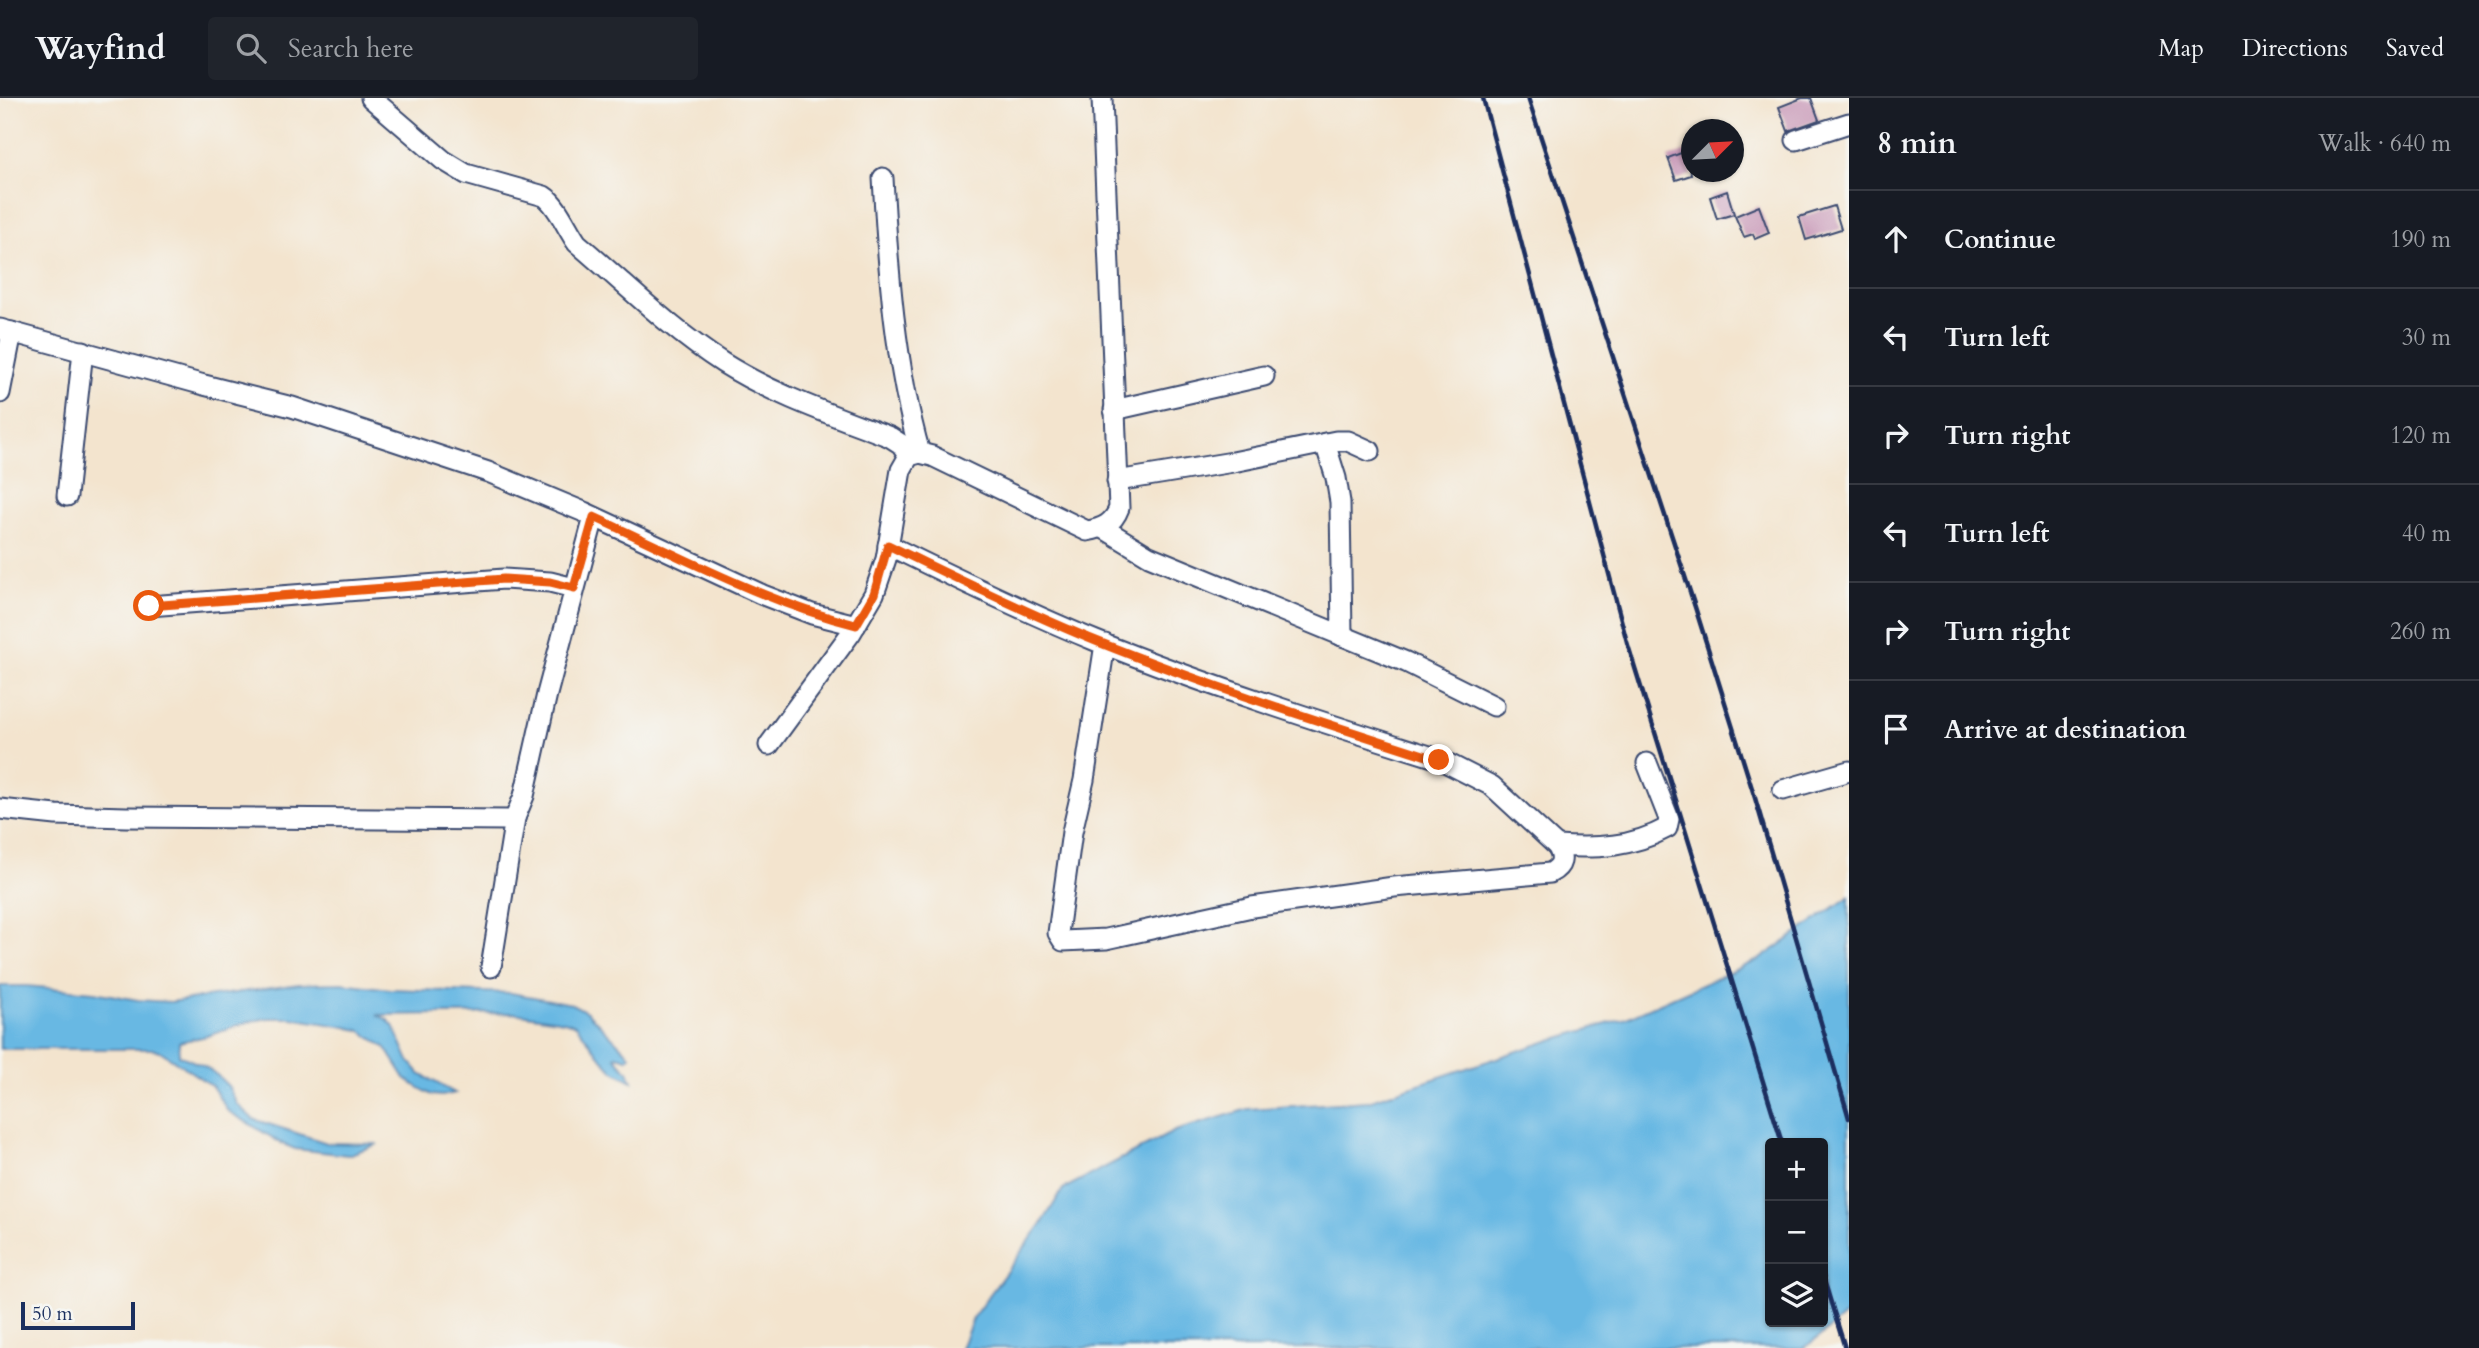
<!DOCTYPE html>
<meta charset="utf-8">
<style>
body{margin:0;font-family:Cardo,serif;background:#20242c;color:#f1f3f6}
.controls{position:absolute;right:21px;bottom:21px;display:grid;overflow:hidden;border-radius:7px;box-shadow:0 2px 5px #0004}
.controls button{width:63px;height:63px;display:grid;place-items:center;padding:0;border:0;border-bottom:2px solid #363941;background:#171b24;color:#f1f3f6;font:35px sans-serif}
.compass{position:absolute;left:1681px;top:21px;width:63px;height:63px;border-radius:50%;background:#171b24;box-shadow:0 2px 5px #0004;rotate:66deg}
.scale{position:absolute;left:21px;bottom:18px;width:114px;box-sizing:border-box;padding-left:7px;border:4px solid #1b2f5e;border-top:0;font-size:19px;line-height:24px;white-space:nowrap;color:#1b2f5e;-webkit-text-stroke:5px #f6f6f2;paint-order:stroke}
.stop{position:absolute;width:21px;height:21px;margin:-16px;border:5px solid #ea580c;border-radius:50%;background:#fff}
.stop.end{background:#ea580c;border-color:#fff;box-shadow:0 2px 7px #0008}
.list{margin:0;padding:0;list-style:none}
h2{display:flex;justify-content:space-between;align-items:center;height:91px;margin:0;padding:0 28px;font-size:30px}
h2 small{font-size:23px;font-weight:400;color:#9ea1a6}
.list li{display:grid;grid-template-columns:46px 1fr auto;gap:21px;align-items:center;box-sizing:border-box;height:98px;padding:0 28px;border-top:2px solid #363941}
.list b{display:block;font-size:26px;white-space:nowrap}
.list em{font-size:23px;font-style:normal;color:#9ea1a6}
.icon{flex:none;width:38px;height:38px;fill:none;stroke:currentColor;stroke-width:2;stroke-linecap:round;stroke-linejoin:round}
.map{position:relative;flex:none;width:1849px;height:1250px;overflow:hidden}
header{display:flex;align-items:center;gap:42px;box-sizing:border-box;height:98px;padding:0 35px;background:#171b24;border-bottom:2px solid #363941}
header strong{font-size:33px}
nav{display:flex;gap:38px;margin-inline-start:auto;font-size:24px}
.search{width:490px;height:63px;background:#20242c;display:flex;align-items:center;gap:18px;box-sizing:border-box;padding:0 24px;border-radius:7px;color:#9ea1a6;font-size:26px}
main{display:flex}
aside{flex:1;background:#171b24}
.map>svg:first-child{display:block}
</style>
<header>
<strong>Wayfind</strong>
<div class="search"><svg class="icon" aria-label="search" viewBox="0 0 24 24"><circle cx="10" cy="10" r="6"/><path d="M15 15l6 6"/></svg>Search here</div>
<nav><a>Map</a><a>Directions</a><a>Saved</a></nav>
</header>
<main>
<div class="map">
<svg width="1849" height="1250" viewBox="0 0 1849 1250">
<rect width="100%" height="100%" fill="#f6f6f2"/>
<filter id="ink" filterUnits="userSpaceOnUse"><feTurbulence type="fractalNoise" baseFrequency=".0143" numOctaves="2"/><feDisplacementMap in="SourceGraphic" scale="14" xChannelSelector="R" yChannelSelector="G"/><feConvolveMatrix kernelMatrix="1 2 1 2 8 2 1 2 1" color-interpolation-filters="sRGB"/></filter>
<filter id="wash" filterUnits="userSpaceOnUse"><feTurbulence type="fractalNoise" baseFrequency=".00686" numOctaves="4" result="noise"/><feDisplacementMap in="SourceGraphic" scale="28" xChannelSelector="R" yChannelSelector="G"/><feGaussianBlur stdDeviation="1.57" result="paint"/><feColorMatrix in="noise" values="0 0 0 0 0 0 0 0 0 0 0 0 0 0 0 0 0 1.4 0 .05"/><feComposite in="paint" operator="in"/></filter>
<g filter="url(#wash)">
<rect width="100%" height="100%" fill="#f3e4ce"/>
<g fill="#68b8e3" stroke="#4274a0" stroke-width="2" fill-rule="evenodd">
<path d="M1849,799V1214L1821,1238L1803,1250H961L974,1218L1043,1124L1063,1091L1175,1033L1248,1011L1368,1003L1545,944L1624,921L1760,861ZM1770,1045H1823V1224H1770Z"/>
<path d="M342,885L390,891L511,895L572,906L587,914L627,954L630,958L628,961L617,958L615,959L628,973L632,983L614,973L603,962L576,927L564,923L514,915L377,917L387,921L394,929L409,963L420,976L455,995L442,998L432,997L416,988L405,980L386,950L361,933L346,929L291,920H268L248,924L207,938L179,944V957L206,969L218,978L228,988L237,1006L253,1021L327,1045L378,1046L348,1057L295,1051L283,1046L228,1013L212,988L160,953L151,951H0V888H26L94,894L138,902L170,904L299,886Z"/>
</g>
<g id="blocks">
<g fill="#c694b5">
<path d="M1802,0H1811L1819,22L1788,33L1779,9Z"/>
<path d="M1689,52L1691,77L1676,82L1668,60Z"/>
<path d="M1727,93L1734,116L1717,121L1710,99Z"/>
<path d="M1759,108L1769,135L1755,141L1753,136L1744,139L1735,118Z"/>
<path d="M1834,108L1841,131L1806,142L1799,119Z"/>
</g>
</g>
</g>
<g filter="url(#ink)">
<use href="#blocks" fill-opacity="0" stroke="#3b4a6f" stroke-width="2"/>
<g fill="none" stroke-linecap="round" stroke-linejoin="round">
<g stroke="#3b4a6f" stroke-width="23">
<g id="minor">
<path d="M371,0L443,62L466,76L544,98C557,106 567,131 577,145C624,185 670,231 723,265C774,297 833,317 890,339L901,346L909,358"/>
<path d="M1796,42L1849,25"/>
<path d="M883,80C888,172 895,267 920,355"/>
<path d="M0,231L204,287L292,309L488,374L584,414L763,497L812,516L856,527"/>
<path d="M0,295L12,234"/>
<path d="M1114,312L1264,278"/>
<path d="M1325,345L1336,380L1340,404L1342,538"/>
<path d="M1117,383L1233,364L1336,343H1348L1370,353"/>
<path d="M67,398L83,253"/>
<path d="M1103,430L1149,458L1406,564L1494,608"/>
<path d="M888,447C957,481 1025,514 1096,543C1208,588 1324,625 1439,661L1492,688L1557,748C1564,760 1563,768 1550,775L1394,789L1252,809L1106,841L1063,843L1058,835L1072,734L1084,682L1105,546"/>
<path d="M149,508L504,481L550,484L574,490"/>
<path d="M769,647L851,535L874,496L886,461L901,372L909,358L920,355L932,358L1087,433C1103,430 1113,426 1119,410L1102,0"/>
<path d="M1783,692L1849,673"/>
<path d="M0,711L56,717L126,719L509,722L515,720L524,698L547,596L594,419"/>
<path d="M1557,748C1596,751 1632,749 1667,730L1669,721L1647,665"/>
<path d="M491,869L515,720"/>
</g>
</g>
<use href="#minor" stroke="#fff" stroke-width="19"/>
<g stroke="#1b2f5e" stroke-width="4.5">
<path d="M1483,0L1627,544L1782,1045"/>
<path d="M1528,0L1695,509L1755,700L1849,1020"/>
<path d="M1823,1179L1845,1250"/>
</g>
</g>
</g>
<g fill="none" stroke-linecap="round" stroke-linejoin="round" filter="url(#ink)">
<path stroke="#ea580c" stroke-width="9" d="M149,508L504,481L550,484L574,490L594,419C680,458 764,504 856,527L874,496L888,447C957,481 1025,514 1096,543C1208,588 1324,625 1439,662"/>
</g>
</svg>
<div class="controls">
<button>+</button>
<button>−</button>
<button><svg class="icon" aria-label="layers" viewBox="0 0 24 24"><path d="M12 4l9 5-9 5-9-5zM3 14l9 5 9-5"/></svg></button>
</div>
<svg class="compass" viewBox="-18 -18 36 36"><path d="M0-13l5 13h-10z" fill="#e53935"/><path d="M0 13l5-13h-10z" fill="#9ea1a6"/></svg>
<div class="scale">50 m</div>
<div class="stop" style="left:149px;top:508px"></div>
<div class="stop end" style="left:1439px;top:662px"></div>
</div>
<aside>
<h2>8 min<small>Walk · 640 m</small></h2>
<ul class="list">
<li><svg class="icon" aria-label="ahead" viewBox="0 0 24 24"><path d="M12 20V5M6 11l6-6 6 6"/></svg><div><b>Continue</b></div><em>190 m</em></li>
<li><svg class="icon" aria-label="left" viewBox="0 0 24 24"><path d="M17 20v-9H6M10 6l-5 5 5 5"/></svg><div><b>Turn left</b></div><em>30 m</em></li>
<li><svg class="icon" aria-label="right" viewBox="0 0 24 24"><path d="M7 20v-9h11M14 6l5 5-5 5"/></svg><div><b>Turn right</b></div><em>120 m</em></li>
<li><svg class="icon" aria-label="left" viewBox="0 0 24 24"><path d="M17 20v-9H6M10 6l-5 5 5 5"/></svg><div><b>Turn left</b></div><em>40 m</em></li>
<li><svg class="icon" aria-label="right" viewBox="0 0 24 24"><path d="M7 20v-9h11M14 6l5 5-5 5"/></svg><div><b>Turn right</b></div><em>260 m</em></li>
<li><svg class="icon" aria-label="arrive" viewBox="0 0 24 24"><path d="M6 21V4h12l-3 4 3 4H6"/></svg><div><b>Arrive at destination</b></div></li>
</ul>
</aside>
</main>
